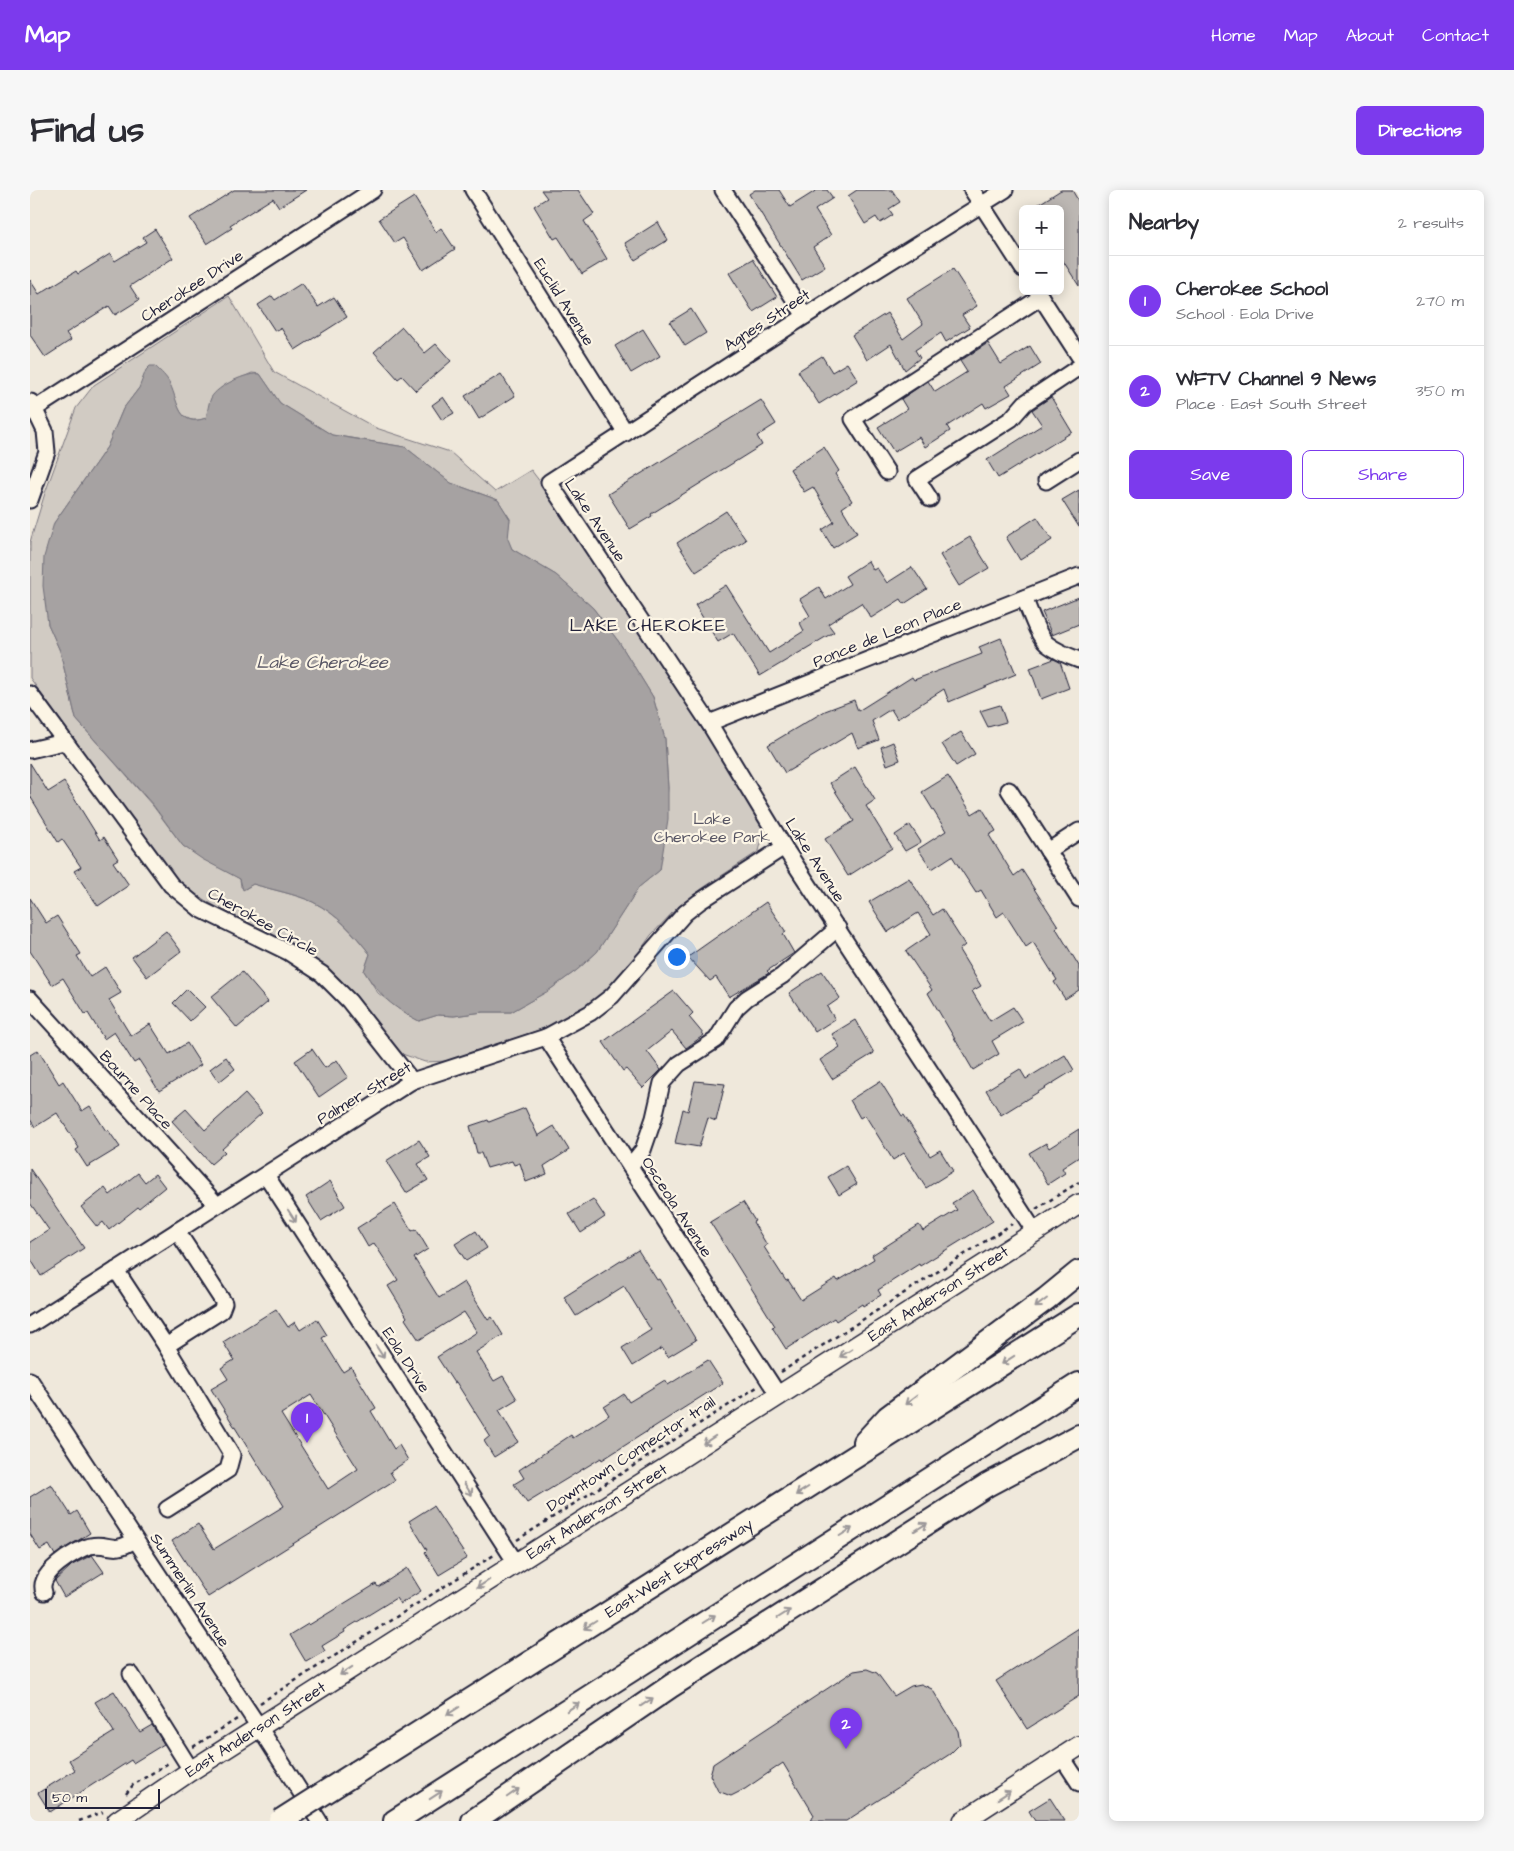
<!DOCTYPE html>
<meta charset="utf-8">
<style>
body{margin:0;font-family:"Architects Daughter",sans-serif;background:#f7f7f7;color:#2b2b33}
.controls{position:absolute;right:15px;top:15px;display:grid;overflow:hidden;border-radius:8px;box-shadow:0 2px 12px #0003}
.controls button{width:45px;height:45px;display:grid;place-items:center;padding:0;border:0;border-bottom:1px solid #e1e1e2;background:#fff;color:#2b2b33;font:25px sans-serif}
.scale{position:absolute;left:15px;bottom:12px;width:115px;box-sizing:border-box;padding-left:5px;border:2px solid #22223b;border-top:0;font-size:14px;line-height:18px;white-space:nowrap;color:#22223b;-webkit-text-stroke:4px #fcf5e5;paint-order:stroke}
.you{position:absolute;left:646px;top:766px;width:18px;height:18px;margin:-12px;border:4px solid #fff;border-radius:50%;background:#1a73e8;box-shadow:0 0 0 8px #1a73e833}
.badge{display:grid;place-items:center;width:32px;height:32px;border-radius:50%;background:#7c3aed;color:#fff;font-size:16px;font-weight:700}
.pin{position:absolute;translate:-50% -41px;filter:drop-shadow(0 1px 2px #0008)}
.pin::after{content:'';position:absolute;top:26px;width:18px;height:15px;background:inherit;clip-path:polygon(0 0,100% 0,50% 100%)}
.list{margin:0;padding:0;list-style:none}
h2{display:flex;justify-content:space-between;align-items:center;height:65px;margin:0;padding:0 20px;font-size:21px}
h2 small{font-size:16px;font-weight:400;color:#7c7c81}
.list li{display:grid;grid-template-columns:32px 1fr auto;gap:15px;align-items:center;box-sizing:border-box;height:90px;padding:0 20px;border-top:1px solid #e1e1e2}
.list b{display:block;font-size:19px;white-space:nowrap}
.list p{margin:0;font-size:16px;white-space:nowrap;color:#7c7c81}
.list em{font-size:16px;font-style:normal;color:#7c7c81}
.actions{display:flex;gap:10px;padding:15px 20px}
.actions a{flex:1;padding:11px 0;border:1px solid #7c3aed;border-radius:8px;text-align:center;font-size:18px;color:#7c3aed}
.actions .main{background:#7c3aed;color:#fff}
.map{position:relative;flex:none;width:1049px;height:1631px;overflow:hidden;border-radius:8px}
header{display:flex;align-items:center;gap:30px;box-sizing:border-box;height:70px;padding:0 25px;background:#7c3aed;color:#fff}
header strong{font-size:24px}
nav{display:flex;gap:28px;margin-inline-start:auto;font-size:18px}
.intro{display:flex;align-items:center;justify-content:space-between;box-sizing:border-box;height:120px;padding:0 30px}
h1{margin:0;font-size:35px}
.button{padding:12px 22px;border-radius:8px;background:#7c3aed;color:#fff;font-size:18px;font-weight:700}
main{display:flex;gap:30px;padding:0 30px}
aside{flex:1;background:#fff;border-radius:8px;box-shadow:0 2px 12px #0003}
.map>svg:first-child{display:block}
</style>
<header>
<strong>Map</strong>
<nav><a>Home</a><a>Map</a><a>About</a><a>Contact</a></nav>
</header>
<div class="intro"><h1>Find us</h1><a class="button">Directions</a></div>
<main>
<div class="map">
<svg width="1049" height="1631" viewBox="0 0 1049 1631">
<rect width="100%" height="100%" fill="#efe8db"/>
<filter id="ink" filterUnits="userSpaceOnUse"><feTurbulence type="fractalNoise" baseFrequency=".02" numOctaves="2"/><feDisplacementMap in="SourceGraphic" scale="10" xChannelSelector="R" yChannelSelector="G"/><feConvolveMatrix kernelMatrix="1 2 1 2 8 2 1 2 1" color-interpolation-filters="sRGB"/></filter>
<g filter="url(#ink)">
<path fill="#d1cbc3" stroke="#7a767f" fill-rule="evenodd" d="M199,106L244,182L346,238L420,262L465,302L501,280L527,314L637,486L658,516L731,632L734,642L729,661L673,698L649,716L621,745L600,775L571,807L537,828L509,840L417,871L395,872L372,864L311,790L279,764L260,752L199,724L154,698L131,669L0,488V352L15,303L46,218L64,195ZM222,183L230,184L250,213L302,245L375,257L421,293L468,310L480,329L477,349L482,359L526,385L563,418L589,452L623,507L635,549L638,598L630,680L609,697L567,762L547,780L518,801L481,822H453L424,826L408,825L389,831L374,823L348,803L334,781L340,764C324,744 307,724 283,712C265,704 243,700 223,694L215,699L211,697L210,689L153,656L123,616L46,529L30,461L18,434L24,333L77,257L93,219L109,198L139,192C147,212 149,238 176,228L181,209L193,196Z"/>
<path fill="#a6a2a2" stroke="#716f79" d="M120,176H125C131,182 137,187 140,194C149,213 148,238 176,228C178,221 178,214 181,208C187,196 217,182 230,184L250,213L302,245L375,257L421,293L468,310L480,329L478,349L482,359L526,385L563,418L589,452L623,507L635,549L638,598V629L630,680L609,697L567,762L547,780L518,801L481,822H453L424,826L408,825L389,831C362,817 350,806 334,781L340,764C324,743 307,724 283,712C265,704 243,700 223,694L213,700L210,689L172,669L153,656L123,615L46,529L30,461L18,434L13,396L14,367L24,333L77,257L93,219L109,198L116,180Z"/>
<g fill="#bcb7b3" stroke="#22223b" fill-rule="evenodd">
<path d="M204,0H276L249,17L243,8L200,35L202,38L177,54L160,28Z"/>
<path d="M511,0H548L564,24L554,31L577,69L552,84L528,47L524,49L504,16L517,8Z"/>
<path d="M725,0H749L760,17L787,0H797L803,8L785,20L801,45L783,57L795,76L772,90L719,4Z"/>
<path d="M827,0H862L870,12L859,19L863,25L850,33L846,27L835,34L818,6Z"/>
<path d="M1031,0H1042L1049,12V96L1030,66V19H1001Z"/>
<path d="M384,7L406,42L411,38L425,59L393,80L373,48L365,53L349,29Z"/>
<path d="M628,32L638,50L605,70L595,53Z"/>
<path d="M125,39L143,68L100,96L109,110L85,125L79,116L36,143L41,150L15,167L0,145V90L9,104L46,81L48,84L80,64L85,71L116,52L113,47Z"/>
<path d="M723,69L747,107L723,122L699,83Z"/>
<path d="M923,79L947,116L932,125L940,137L916,152L911,143L885,160L890,168L875,180L861,154L837,170L822,145L857,123L873,149L893,134L877,108Z"/>
<path d="M272,93L288,117L304,107L317,127L265,160L251,138L245,141L228,115L242,106L245,110Z"/>
<path d="M661,119L676,143L655,156L640,132Z"/>
<path d="M372,137L395,163L406,154L421,171L386,201L372,186L368,189L344,162Z"/>
<path d="M613,139L630,166L601,183L585,156Z"/>
<path d="M958,153L971,174L1000,156L1011,174L976,196L981,204L956,218L953,213L917,236L920,241L895,257L889,247L864,262L848,237L877,219L871,209L898,191L905,202L937,182L930,171Z"/>
<path d="M792,166L802,182L817,173L828,190L789,214L768,181Z"/>
<path d="M471,184L485,206L449,229L435,206Z"/>
<path d="M413,207L424,223L412,230L402,215Z"/>
<path d="M1021,207L1042,242L968,288L957,270L1012,235L1002,220Z"/>
<path d="M731,210L746,234L727,246L732,255L621,324L622,326L600,339L578,304Z"/>
<path d="M794,257L809,281L805,284L822,311L812,318L827,343L803,358L792,340L804,332L783,297L774,302L760,279Z"/>
<path d="M1049,300V337L1032,310Z"/>
<path d="M696,321L716,350L666,382L647,353Z"/>
<path d="M1007,327L1022,350L990,370L976,347Z"/>
<path d="M940,347L959,378L929,396L910,365Z"/>
<path d="M838,371L843,380L847,378L857,393L882,377L897,399L874,414L871,409L841,428L831,413L798,434L804,442L730,486L703,443L688,452L665,415L696,395L739,463L774,441L770,433L780,426L770,409L789,397L796,409L820,394L815,386Z"/>
<path d="M1049,407V434L1022,445L1012,422Z"/>
<path d="M971,448L986,484L919,512L914,499L867,529L861,519L842,531L849,550L828,558L822,543L755,583L738,555L795,521L824,510L828,521L882,487L884,490L952,464L949,457Z"/>
<path d="M1024,469L1030,472L1039,498L1011,509L1000,478Z"/>
<path d="M970,515L976,532L958,537L950,521Z"/>
<path d="M931,542L945,564L926,576L912,554Z"/>
<path d="M863,552L870,570L857,575L851,557Z"/>
<path d="M0,573L18,602L34,592L70,650L74,647L88,669L83,672L99,695L68,716L44,681L51,677L32,649L28,652L0,606Z"/>
<path d="M825,577L845,610L836,616L862,658L818,686L795,649L824,631L800,593Z"/>
<path d="M918,586L942,624L952,618L966,641L959,645L984,686L992,680L1028,736L1026,738L1049,776V800L1035,809L1024,792L1027,790L1003,752L996,757L974,722L967,727L951,700L946,703L922,666L902,679L888,659L916,641L892,602Z"/>
<path d="M880,635L891,652L875,661L865,645Z"/>
<path d="M879,688L903,725L912,719L935,755L929,760L951,796L942,801L960,831L983,817L993,832L962,851L969,864L943,880L898,803L902,800L876,761L901,744L888,723L858,742L839,712Z"/>
<path d="M0,708L16,733L27,726L51,764L47,766L60,787L75,777L91,803L79,810L101,846L120,834L139,864L157,853L171,875L129,901L109,870L104,873L84,842L74,849L58,823L55,824L33,788L22,795L0,761Z"/>
<path d="M736,712L756,742L753,744L764,763L737,781L739,783L699,807L686,787L680,791L658,767Z"/>
<path d="M136,741L151,761L117,787L102,767Z"/>
<path d="M792,781L810,808L797,817L805,829L785,842L759,803Z"/>
<path d="M212,782L238,812L207,838L181,807Z"/>
<path d="M157,799L175,817L160,831L143,813Z"/>
<path d="M644,801L663,823L659,827L674,845L656,858L642,841L617,861L631,880L613,898L596,879L593,881L573,852Z"/>
<path d="M825,830L844,863L802,889L790,870L810,857L802,844Z"/>
<path d="M282,859L295,878L307,870L318,887L289,907L265,871Z"/>
<path d="M8,860L29,894L33,891L52,921L60,916L76,941L78,940L90,957L57,977L46,960L49,958L27,923L5,937L0,929V865Z"/>
<path d="M1035,865L1044,880L971,925L956,900L990,879L996,889Z"/>
<path d="M196,867L205,879L189,892L180,879Z"/>
<path d="M665,891L695,894L686,931L678,928L669,957L645,953L653,919L658,921Z"/>
<path d="M850,891L872,926L874,925L900,966L910,960L923,981L896,998L874,963L863,970L835,925L830,928L820,910Z"/>
<path d="M215,904L232,923L192,959L195,962L181,974L142,931L156,919L175,940Z"/>
<path d="M495,918L508,946L524,936L539,960L514,976L517,984L496,992L490,973L484,975L482,971L457,978L451,963H447L440,936L458,930L459,932Z"/>
<path d="M1049,939V967L1032,978L1035,983L1018,994L999,963L1016,953L1019,958Z"/>
<path d="M389,950L400,967L388,974L398,990L376,1003L356,971Z"/>
<path d="M816,976L827,994L809,1005L798,987Z"/>
<path d="M0,979L54,1058L11,1086L0,1068V1052L19,1040L0,1013Z"/>
<path d="M108,983L115,992L125,984L135,997L109,1018L108,1017L79,1040L73,1032L67,1037L51,1017L75,998L80,1005Z"/>
<path d="M300,991L315,1016L291,1031L276,1007Z"/>
<path d="M943,1000L963,1031L890,1076L889,1074L848,1100L851,1105L833,1116L832,1114L806,1131L804,1128L756,1159L742,1137L745,1136L680,1032L713,1012L725,1031L723,1032L737,1055L734,1057L756,1091L758,1090L771,1110L806,1088L808,1091L844,1069L842,1065L889,1035L893,1041L927,1020L922,1013Z"/>
<path d="M563,1009L575,1027L551,1043L539,1024Z"/>
<path d="M365,1014L382,1041L386,1039L398,1059L384,1068L409,1108L434,1092L458,1130L462,1127L473,1145L446,1162L464,1191L473,1186L487,1209L469,1220L488,1252L464,1267L454,1251L460,1246L426,1192L424,1193L407,1167L447,1142L434,1122L389,1150L375,1129L377,1127L358,1096L368,1090L344,1053L338,1057L327,1038Z"/>
<path d="M446,1041L457,1058L436,1071L425,1054Z"/>
<path d="M608,1060L627,1090L629,1089L666,1150L638,1167L632,1158L603,1176L592,1158L621,1140L594,1096L546,1126L534,1107Z"/>
<path d="M246,1119L258,1137L265,1132L270,1140L287,1129L297,1145L292,1148L313,1182L321,1177L346,1218L341,1221L364,1259L369,1255L378,1270L360,1282L365,1290L178,1407L142,1351L168,1334L184,1359L254,1316L181,1199L198,1189L191,1178L204,1170L193,1152ZM281,1205L328,1279L298,1299L251,1224Z"/>
<path d="M678,1170L693,1193L572,1270L571,1268L497,1313L484,1294L494,1288L489,1280L541,1245L543,1248L579,1225L574,1217L594,1204L599,1212L635,1190L638,1195Z"/>
<path d="M21,1294L41,1325L47,1321L60,1343L25,1365L19,1355L10,1360L0,1344V1307Z"/>
<path d="M403,1316L437,1368L409,1385L395,1362L397,1360L379,1331Z"/>
<path d="M62,1365L74,1382L34,1407L25,1391L42,1375Z"/>
<path d="M377,1378L391,1401L370,1414L366,1408L314,1440L315,1442L292,1456L295,1461L276,1472L260,1445L278,1434L279,1435L346,1394L348,1397Z"/>
<path d="M1049,1438V1506L997,1539L966,1491Z"/>
<path d="M837,1479L847,1483L864,1506L881,1496L891,1494L902,1499L928,1541L930,1554L920,1564L816,1631H781L784,1625L753,1573L715,1599L701,1606L688,1601L680,1585L683,1574L824,1481Z"/>
<path d="M84,1501L110,1542L122,1535L134,1554L103,1573L101,1570L20,1622L8,1603L45,1580L39,1570L84,1542L65,1512Z"/>
<path d="M1020,1608L1035,1631H1005L999,1621Z"/>
</g>
<g fill="none" stroke-linecap="round" stroke-linejoin="round">
<g stroke="#22223b" stroke-width="19">
<g id="minor">
<path d="M443,0L596,243"/>
<path d="M693,0L775,126"/>
<path d="M942,0L993,79"/>
<path d="M975,0L837,86L519,292L679,533L754,657L1005,1042"/>
<path d="M1007,101L1049,166"/>
<path d="M0,222L343,0"/>
<path d="M857,282L823,229L1011,107"/>
<path d="M1016,291L1049,270"/>
<path d="M900,309L887,289L981,229L995,213L1049,177"/>
<path d="M0,310L17,262L15,241L1,212"/>
<path d="M994,408C1000,421 1007,445 1017,454C1026,461 1038,466 1049,470"/>
<path d="M0,504L141,695L170,719L258,762L292,784L319,811L382,891"/>
<path d="M679,533L1049,386"/>
<path d="M0,560L34,552"/>
<path d="M979,600L1049,709"/>
<path d="M1018,661L1049,641"/>
<path d="M0,809L187,1015"/>
<path d="M516,847L749,1206"/>
<path d="M600,976L613,960L624,928L632,893L649,874L686,850L706,818L717,808L752,786L808,738"/>
<path d="M236,985L486,1373"/>
<path d="M86,1080L136,1156"/>
<path d="M0,1135L382,891L516,847L560,823L582,806L655,723L669,712L754,657"/>
<path d="M0,1190L229,1537L289,1631"/>
<path d="M137,1319L198,1280L202,1265L136,1156L191,1121L194,1113L147,1041"/>
<path d="M14,1402C6,1384 45,1360 60,1356C81,1352 81,1365 105,1350"/>
<path d="M101,1484L161,1580"/>
<path d="M1032,1567L1049,1593"/>
</g>
</g>
<g stroke="#22223b" stroke-width="22">
<g id="major">
<path id="s1" d="M87,1631L159,1582L1049,1014"/>
<path d="M933,1631L1049,1556"/>
</g>
</g>
<g stroke="#22223b" stroke-width="26">
<g id="highway">
<path d="M835,1252L858,1227L1016,1109L1049,1082"/>
<path id="s2" d="M327,1582L1049,1125"/>
<path d="M365,1631L1049,1194"/>
<path d="M443,1631L641,1496L957,1295L1049,1246"/>
</g>
</g>
<g stroke="#22223b" stroke-width="2.5" stroke-dasharray="4 4" stroke-linecap="butt">
<path d="M1006,1019L1049,992"/>
<path d="M751,1182L982,1034"/>
<path d="M487,1350L727,1197"/>
<path d="M230,1513L464,1365"/>
<path d="M163,1557L207,1529"/>
<path d="M96,1604L103,1595L140,1572"/>
<path d="M49,1631L73,1622"/>
</g>
<use href="#minor" stroke="#fcf5e5" stroke-width="15"/>
<use href="#major" stroke="#fcf5e5" stroke-width="19"/>
<use href="#highway" stroke="#fcf5e5" stroke-width="22"/>
<g stroke="#22223b" stroke-width="26" stroke-linecap="butt">
<path id="highway-bridge" d="M250,1631L327,1582"/>
</g>
<use href="#highway-bridge" stroke="#fcf5e5" stroke-width="22"/>
</g>
<defs><path id="oneway-shaft" d="M-6 0H5M1.5-3L5.5 0L1.5 3" fill="none" stroke-width="1.6" stroke-linecap="round" stroke-linejoin="round" transform="scale(1.25)"/></defs>
<g stroke="#9a9698">
<use href="#oneway-shaft" transform="translate(262 1026) rotate(57)"/>
<use href="#oneway-shaft" transform="translate(1011 1113) rotate(143)"/>
<use href="#oneway-shaft" transform="translate(350 1162) rotate(57)"/>
<use href="#oneway-shaft" transform="translate(816 1163) rotate(148)"/>
<use href="#oneway-shaft" transform="translate(978 1170) rotate(147)"/>
<use href="#oneway-shaft" transform="translate(881 1210) rotate(143)"/>
<use href="#oneway-shaft" transform="translate(679 1250) rotate(147)"/>
<use href="#oneway-shaft" transform="translate(438 1299) rotate(57)"/>
<use href="#oneway-shaft" transform="translate(772 1301) rotate(148)"/>
<use href="#oneway-shaft" transform="translate(891 1337) rotate(-32)"/>
<use href="#oneway-shaft" transform="translate(816 1342) rotate(-32)"/>
<use href="#oneway-shaft" transform="translate(453 1394) rotate(147)"/>
<use href="#oneway-shaft" transform="translate(754 1424) rotate(-32)"/>
<use href="#oneway-shaft" transform="translate(679 1429) rotate(-32)"/>
<use href="#oneway-shaft" transform="translate(560 1435) rotate(148)"/>
<use href="#oneway-shaft" transform="translate(316 1481) rotate(147)"/>
<use href="#oneway-shaft" transform="translate(617 1512) rotate(-34)"/>
<use href="#oneway-shaft" transform="translate(543 1517) rotate(-33)"/>
<use href="#oneway-shaft" transform="translate(423 1521) rotate(148)"/>
<use href="#oneway-shaft" transform="translate(483 1603) rotate(-35)"/>
<use href="#oneway-shaft" transform="translate(406 1605) rotate(-33)"/>
<use href="#oneway-shaft" transform="translate(974 1605) rotate(-33)"/>
</g>
</g>
<g text-anchor="middle" dominant-baseline="central" stroke-width="4.5" stroke-linejoin="round" paint-order="stroke">
<g font-size="16" fill="#22223b" stroke="#fcf5e5">
<text transform="translate(162 96) rotate(-33)">Cherokee Drive</text>
<text transform="translate(534 112) rotate(58)">Euclid Avenue</text>
<text transform="translate(737 130) rotate(-33)">Agnes Street</text>
<text transform="translate(565 330) rotate(56)">Lake Avenue</text>
<text transform="translate(857 443) rotate(-22)">Ponce de Leon Place</text>
<text transform="translate(785 670) rotate(57)">Lake Avenue</text>
<text transform="translate(233 732) rotate(29)">Cherokee Circle</text>
<text transform="translate(106 900) rotate(48)">Bourne Place</text>
<text transform="translate(334 903) rotate(-31)">Palmer Street</text>
<text transform="translate(647 1017) rotate(57)">Osceola Avenue</text>
<text stroke="none"><textPath href="#s1" startOffset="976">East Anderson Street</textPath></text>
<text transform="translate(376 1170) rotate(57)">Eola Drive</text>
<text transform="translate(601 1264) rotate(-33)">Downtown Connector trail</text>
<text stroke="none"><textPath href="#s1" startOffset="571">East Anderson Street</textPath></text>
<text stroke="none"><textPath href="#s2" startOffset="381">East-West Expressway</textPath></text>
<text transform="translate(160 1400) rotate(57)">Summerlin Avenue</text>
<text stroke="none"><textPath href="#s1" startOffset="166">East Anderson Street</textPath></text>
</g>
<g font-size="16" fill="#575564" stroke="#fcf5e5">
<text x="682" y="629">Lake<tspan x="682" dy="18">Cherokee Park</tspan></text>
</g>
<g font-size="18" letter-spacing="1" fill="#22223b" stroke="#fcf5e5">
<text x="618" y="435">LAKE CHEROKEE</text>
</g>
<g font-size="18" font-style="italic" fill="#575564" stroke="#fcf5e5">
<text x="292" y="472">Lake Cherokee</text>
</g>
</g>
</svg>
<div class="controls">
<button>+</button>
<button>−</button>
</div>
<div class="scale">50 m</div>
<div class="you"></div>
<div class="pin badge" style="left:277px;top:1253px">1</div>
<div class="pin badge" style="left:816px;top:1559px">2</div>
</div>
<aside>
<h2>Nearby<small>2 results</small></h2>
<ul class="list">
<li><span class="badge">1</span><div><b>Cherokee School</b><p>School · Eola Drive</p></div><em>270 m</em></li>
<li><span class="badge">2</span><div><b>WFTV Channel 9 News</b><p>Place · East South Street</p></div><em>350 m</em></li>
</ul>
<div class="actions"><a class="main">Save</a><a>Share</a></div>
</aside>
</main>
